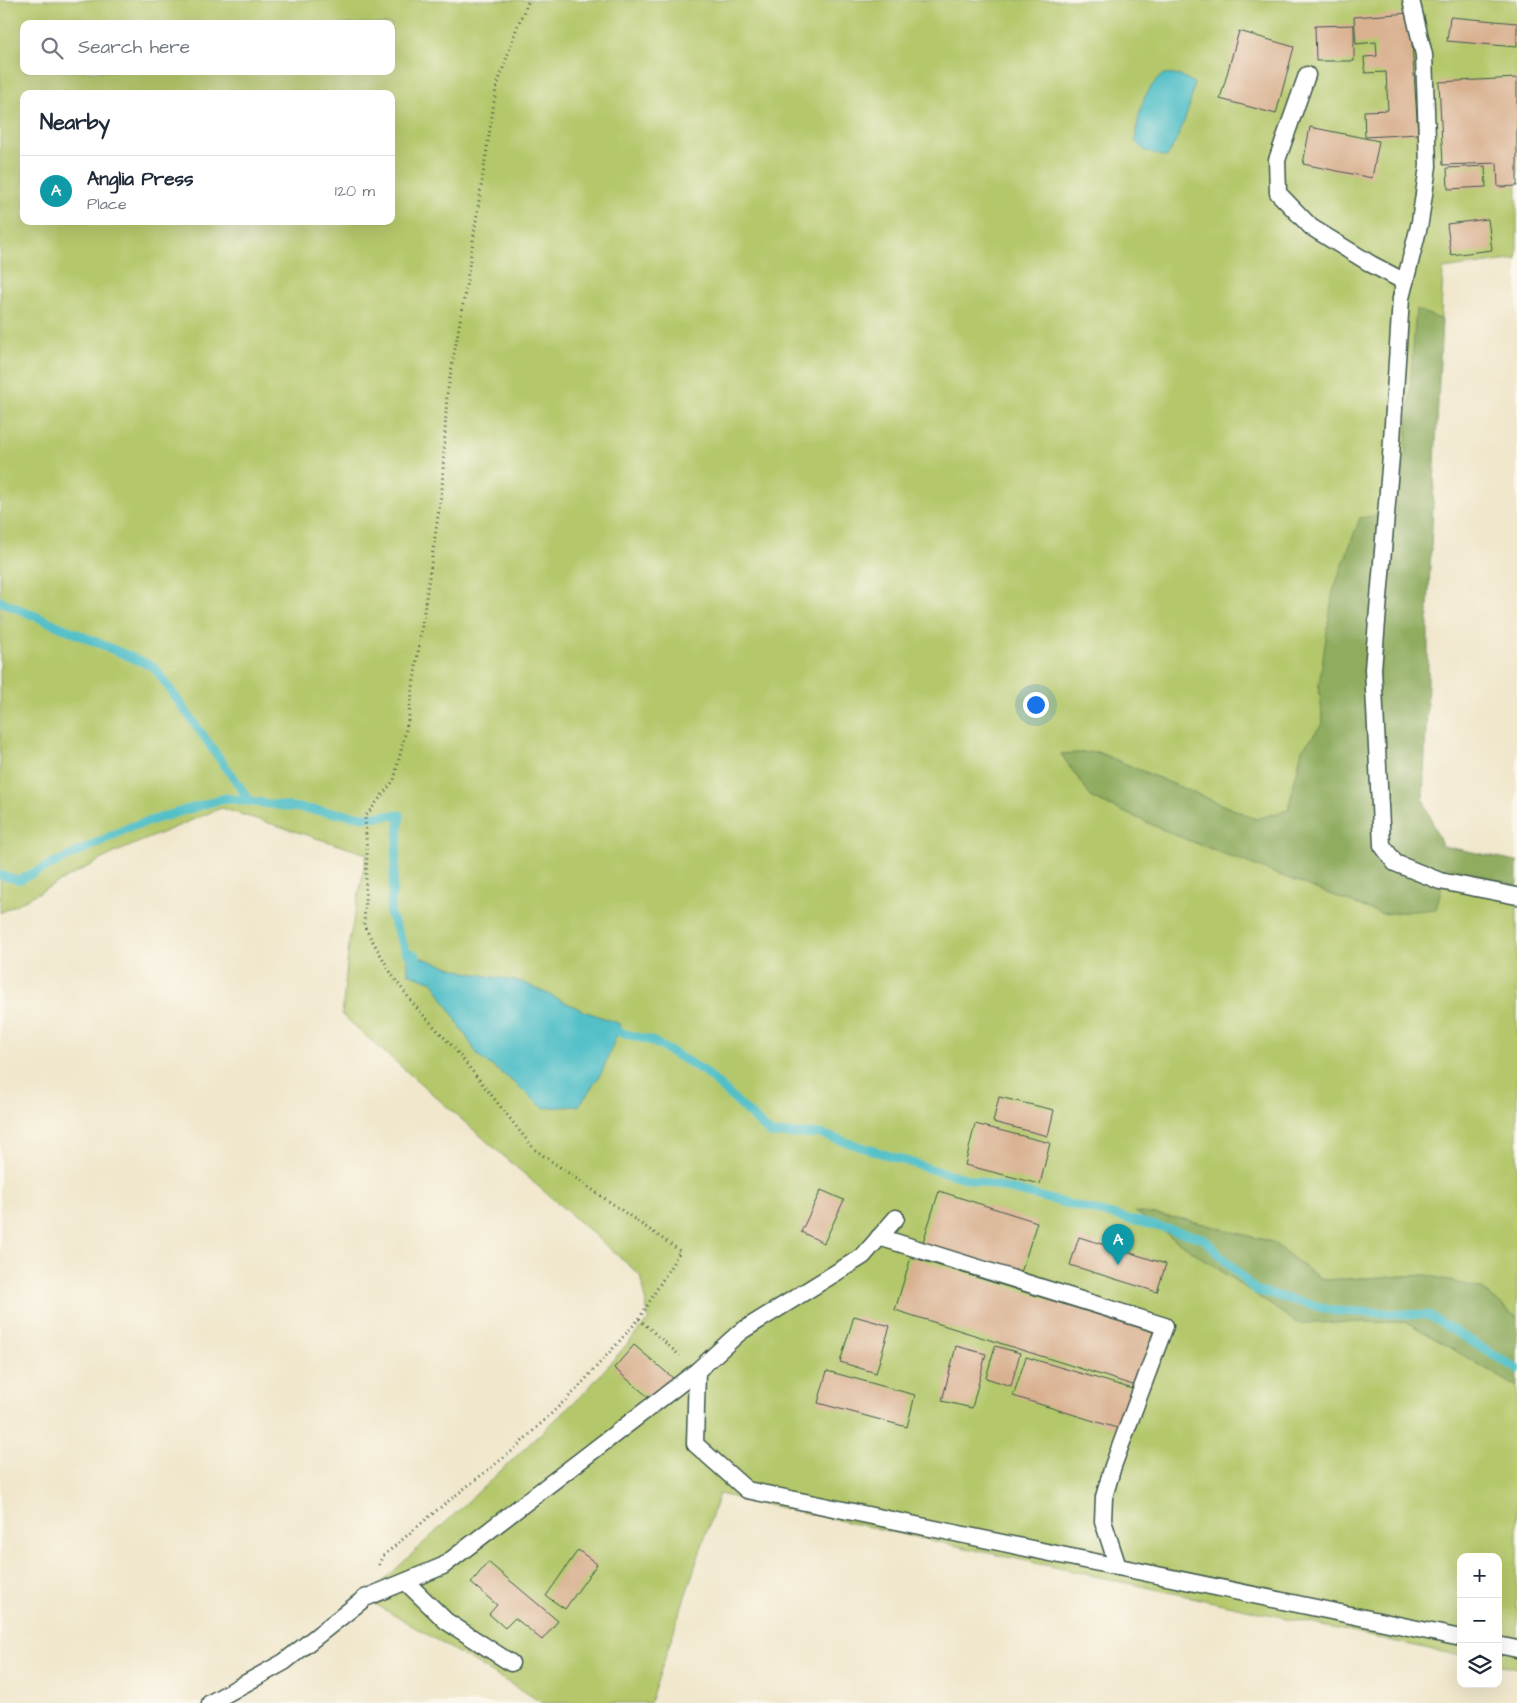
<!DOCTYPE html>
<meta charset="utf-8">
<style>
body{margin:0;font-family:"Architects Daughter",sans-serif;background:#f6f6f7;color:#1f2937}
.controls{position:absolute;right:15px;bottom:15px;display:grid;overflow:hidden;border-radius:10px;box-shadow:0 5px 20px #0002}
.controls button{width:45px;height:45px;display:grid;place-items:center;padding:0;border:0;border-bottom:1px solid #e0e1e3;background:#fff;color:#1f2937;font:25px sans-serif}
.you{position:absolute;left:1035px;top:704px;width:18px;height:18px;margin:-12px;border:4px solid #fff;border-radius:50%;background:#1a73e8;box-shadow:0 0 0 8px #1a73e833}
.badge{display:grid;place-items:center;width:32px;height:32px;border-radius:50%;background:#d1495b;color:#fff;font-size:16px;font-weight:700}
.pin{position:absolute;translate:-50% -41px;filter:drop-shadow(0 1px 2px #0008)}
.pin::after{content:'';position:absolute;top:26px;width:18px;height:15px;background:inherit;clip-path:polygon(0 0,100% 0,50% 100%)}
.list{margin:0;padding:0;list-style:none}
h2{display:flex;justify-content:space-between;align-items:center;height:65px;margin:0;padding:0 20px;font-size:21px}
h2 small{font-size:16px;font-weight:400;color:#747a83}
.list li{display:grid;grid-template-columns:32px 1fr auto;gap:15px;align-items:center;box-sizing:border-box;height:70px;padding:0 20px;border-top:1px solid #e0e1e3}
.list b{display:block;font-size:19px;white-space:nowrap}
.list p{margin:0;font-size:16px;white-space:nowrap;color:#747a83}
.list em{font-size:16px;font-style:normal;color:#747a83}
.icon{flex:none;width:28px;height:28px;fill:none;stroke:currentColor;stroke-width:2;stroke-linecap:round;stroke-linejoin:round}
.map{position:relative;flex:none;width:1517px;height:1703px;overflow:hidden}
.search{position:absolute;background:#fff;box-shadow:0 5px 20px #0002;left:20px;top:20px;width:375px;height:55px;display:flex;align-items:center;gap:12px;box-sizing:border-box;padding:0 18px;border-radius:10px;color:#747a83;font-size:19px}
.panel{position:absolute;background:#fff;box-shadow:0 5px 20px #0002;left:20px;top:90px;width:375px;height:135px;border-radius:10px}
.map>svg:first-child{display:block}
</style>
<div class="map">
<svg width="1517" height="1703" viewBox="0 0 1517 1703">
<rect width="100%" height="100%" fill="#fbf7ec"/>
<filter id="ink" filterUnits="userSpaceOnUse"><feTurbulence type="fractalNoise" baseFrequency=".02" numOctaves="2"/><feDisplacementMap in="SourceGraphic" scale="10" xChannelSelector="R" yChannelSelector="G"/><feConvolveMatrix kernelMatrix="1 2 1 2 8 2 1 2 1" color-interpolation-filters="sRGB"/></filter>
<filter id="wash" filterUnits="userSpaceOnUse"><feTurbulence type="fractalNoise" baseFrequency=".0096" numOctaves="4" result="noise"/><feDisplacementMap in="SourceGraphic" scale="20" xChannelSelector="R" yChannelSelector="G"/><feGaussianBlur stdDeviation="1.12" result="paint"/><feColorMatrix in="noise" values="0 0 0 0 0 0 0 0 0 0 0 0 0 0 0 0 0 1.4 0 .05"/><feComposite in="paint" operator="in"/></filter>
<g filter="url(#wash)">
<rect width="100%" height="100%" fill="#f0e7cc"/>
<path fill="#b4c76b" stroke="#6a8250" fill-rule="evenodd" d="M0,0H1517V259L1443,269L1428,608L1319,685L1323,723L1302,750L1288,810L1256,819L1097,752L1061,754L1092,798L1180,837L1382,914L1447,867L1517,885V1318L1482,1289L1427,1275L1322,1280L1272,1242L1184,1219L1137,1213L1297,1323L1407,1322L1517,1387V1668L1498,1664V1557H1461V1656L719,1494L650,1703H543L365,1598L586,1391L649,1319L640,1275L342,1015L349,942L367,854L221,808L114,853L0,913ZM24,24H391V71H24ZM24,94H391V221H24Z"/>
<g fill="#8fac5f" stroke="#57744a">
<path d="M1416,309L1442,320L1428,608V684L1423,799L1442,846L1517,861V885L1447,867L1436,909L1382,914L1180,837L1092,798L1061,754L1097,752L1256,819L1288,810L1302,750L1323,723L1319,685L1333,591L1360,518L1394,513L1405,460Z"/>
<path d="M1135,1212L1184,1219L1272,1242L1322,1280L1427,1275L1482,1289L1517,1318V1387L1407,1322L1297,1323Z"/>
</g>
<g fill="#52c0c8" stroke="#387e7e">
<path d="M1163,74L1182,76L1194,83C1190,110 1181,133 1167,157L1145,151L1135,141C1140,111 1139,96 1163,74Z"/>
<path d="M407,953L465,972L522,982L584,1011L621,1024L602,1072L579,1106L544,1108L507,1077L478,1056L433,982L408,973Z"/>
</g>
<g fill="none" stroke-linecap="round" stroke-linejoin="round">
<g stroke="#52c0c8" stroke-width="9">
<path d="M0,601L154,667L250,801"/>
<path d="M0,875L19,880L130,827L225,798L365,817L400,815L390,914L407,953L416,956"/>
<path d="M608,1029L652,1041L704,1071L771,1134H821L934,1170L1203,1238L1255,1290L1335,1311L1428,1315L1517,1369"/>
</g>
</g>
<g id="blocks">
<g fill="#d9b191">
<path d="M1410,13L1418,134L1365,137L1364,111L1388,110L1386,72L1365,73L1364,57L1377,56L1376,42L1356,44L1354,17Z"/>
<path d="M1450,17L1517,23V47L1447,41Z"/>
<path d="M1354,25V61H1316L1315,26Z"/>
<path d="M1239,31L1294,47L1276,114L1220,99Z"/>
<path d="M1517,78V186L1498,187L1497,163L1443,165L1439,82Z"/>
<path d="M1310,127L1379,141L1372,178L1303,164Z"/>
<path d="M1485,166L1486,187L1448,189L1447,168Z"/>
<path d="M1488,219L1492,250L1451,255L1447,224Z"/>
<path d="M999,1097L1054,1110L1048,1136L993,1122Z"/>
<path d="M975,1124L1050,1143L1040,1184L965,1165Z"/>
<path d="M821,1190L844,1200L824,1243L801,1232Z"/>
<path d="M939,1191L1037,1222L1020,1276L922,1245Z"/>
<path d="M1079,1237L1166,1264L1157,1292L1070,1265Z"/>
<path d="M911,1257L1153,1332L1136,1386L895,1310Z"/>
<path d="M854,1316L890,1326L876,1373L840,1362Z"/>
<path d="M634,1345L673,1378L653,1401L614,1368Z"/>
<path d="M956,1346L986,1354L972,1408L942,1401Z"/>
<path d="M995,1346L1020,1353L1011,1386L986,1378Z"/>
<path d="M1026,1357L1133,1389L1120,1429L1013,1396Z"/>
<path d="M827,1371L915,1395L907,1427L818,1403Z"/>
<path d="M578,1550L597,1564L565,1609L546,1596Z"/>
<path d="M488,1562L558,1621L542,1640L515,1618L505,1628L489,1614L497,1605L471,1583Z"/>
</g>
</g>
</g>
<g filter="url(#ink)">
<use href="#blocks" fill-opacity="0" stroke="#3e564b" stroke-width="1"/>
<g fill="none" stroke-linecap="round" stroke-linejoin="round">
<g stroke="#3e564b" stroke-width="19">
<g id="lane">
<path d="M1411,0L1424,55L1428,166L1420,222L1401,298L1391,456L1373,669L1382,845L1395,863L1440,881L1517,896"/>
<path d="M1307,75L1277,160L1278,193L1311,227L1371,264L1405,282"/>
<path d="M896,1218L863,1256L740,1332L697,1371L695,1444L747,1490L1461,1638"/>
<path d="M879,1237L1165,1326L1113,1466L1104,1497L1103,1521L1118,1567"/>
<path d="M407,1583L446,1621L511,1663"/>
<path d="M1498,1645L1517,1649"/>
<path d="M210,1703L284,1662L365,1598L443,1566L697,1371"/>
</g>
</g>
<g stroke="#3e564b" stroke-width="3" stroke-dasharray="1 4" stroke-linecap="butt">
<path d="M639,1319L680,1356"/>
<path d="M379,1565L382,1557L437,1510L512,1451L575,1391L639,1319L680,1251L534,1149L454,1048L415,1006L394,978L364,926L367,854L365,817L394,780L408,721L442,489L447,394L465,293L496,89L517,27L529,0"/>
</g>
<use href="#lane" stroke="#fff" stroke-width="16"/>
</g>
</g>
</svg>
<div class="controls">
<button>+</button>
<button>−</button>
<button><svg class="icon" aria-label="layers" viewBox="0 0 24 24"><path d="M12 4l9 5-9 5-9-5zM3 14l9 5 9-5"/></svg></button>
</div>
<div class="you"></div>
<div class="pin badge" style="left:1118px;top:1265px;background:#0f9aa8">A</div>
<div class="search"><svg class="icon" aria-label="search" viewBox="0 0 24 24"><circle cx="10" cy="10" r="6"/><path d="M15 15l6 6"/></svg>Search here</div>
<section class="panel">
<h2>Nearby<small></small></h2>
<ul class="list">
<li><span class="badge" style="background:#0f9aa8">A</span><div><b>Anglia Press</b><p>Place</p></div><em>120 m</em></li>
</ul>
</section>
</div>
